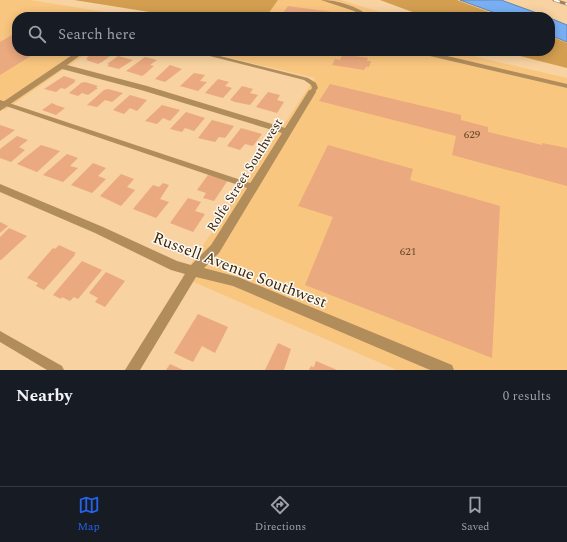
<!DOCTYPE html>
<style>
body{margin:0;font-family:Spectral,serif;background:#20242c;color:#f1f3f6}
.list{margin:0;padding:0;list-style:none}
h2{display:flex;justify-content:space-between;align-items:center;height:52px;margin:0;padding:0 16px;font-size:17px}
h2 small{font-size:13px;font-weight:400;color:#9ea1a6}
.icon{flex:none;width:22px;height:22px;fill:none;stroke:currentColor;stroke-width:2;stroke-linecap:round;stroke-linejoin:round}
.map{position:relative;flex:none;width:567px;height:370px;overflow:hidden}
.search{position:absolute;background:#171b24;box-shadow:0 2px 10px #0003;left:12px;right:12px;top:12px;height:44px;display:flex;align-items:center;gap:10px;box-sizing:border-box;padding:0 14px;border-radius:16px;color:#9ea1a6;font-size:15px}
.sheet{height:116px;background:#171b24}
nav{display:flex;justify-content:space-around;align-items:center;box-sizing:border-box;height:56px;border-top:1px solid #363941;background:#171b24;font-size:11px;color:#9ea1a6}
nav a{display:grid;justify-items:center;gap:2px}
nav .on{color:#2563eb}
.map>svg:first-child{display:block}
</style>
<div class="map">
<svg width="567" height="370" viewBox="0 0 567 370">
<rect width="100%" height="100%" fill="#f8d2a1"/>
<g fill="#f9c67f">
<path d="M0,0H30L136,17H17V51H90L5,110L0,109Z"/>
<path d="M278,0H341L380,12L392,17H266Z"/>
<path d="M202,51H456L473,56L567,78V370H397L182,277L315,78Z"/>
</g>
<g fill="#d39e50">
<path d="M74,0H278L266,17H181Z"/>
<path d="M380,0H457L502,17H426Z"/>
<path d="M550,36L567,43V68L500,51H550Z"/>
</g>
<g fill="#78aff4" stroke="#6586ae">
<path d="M460,0H501L548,17H506Z"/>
<path d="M550,18L567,25V42L550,35Z"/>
</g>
<g fill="#eaa97e">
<path d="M288,6L354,15L357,17H280Z"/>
<path d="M17,32V51H39L0,75V42Z"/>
<path d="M97,51L106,53L108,51L114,53L102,62L98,64L86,60L88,59L86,58Z"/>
<path d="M343,54L368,58L367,61H371L369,67H366L364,70L332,65L335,59L340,60Z"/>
<path d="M118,56L133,60L119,69L107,66L109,64H107Z"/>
<path d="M145,57L157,60L150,65L154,66L145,74L142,76L126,71Z"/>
<path d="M170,65L182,69L165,82L155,79Z"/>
<path d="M194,73L205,75L200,81L207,82L198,91L180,86Z"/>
<path d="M64,76L76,80L74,81L75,82L65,89L61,88L56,92L44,89Z"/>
<path d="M218,79L229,82L225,86L232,88L223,98L205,93Z"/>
<path d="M85,82L98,86L96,88H98L88,95L82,93L78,96L69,93L81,83Z"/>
<path d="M330,84L461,115V120L488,127V132L542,145V143L567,148V186L452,155L456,136L319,101Z"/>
<path d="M242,86L253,89L250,93L258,95L250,105L235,102L230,100Z"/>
<path d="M108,89L123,93L112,102L105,100L97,107L87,105L104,90Z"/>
<path d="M268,92L280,95L277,100L284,102L277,113L256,107Z"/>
<path d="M130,95L147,100L137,111L130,108L124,114L113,110Z"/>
<path d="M52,103L56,105L65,108L56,115L42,110Z"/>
<path d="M162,105L180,110L170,121L163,118L157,124L145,121Z"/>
<path d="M186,112L205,118L194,131L185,128L182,132L170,129Z"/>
<path d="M212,120L234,126L225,138L219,137L215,142L198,138Z"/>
<path d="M0,125L15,130L0,141Z"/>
<path d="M241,128L262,134L253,146L245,144L240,150L227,146Z"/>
<path d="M17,136L28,140L19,147L25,150L11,162L0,158V149Z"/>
<path d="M41,145L60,151L37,172L17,164Z"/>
<path d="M328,145L413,169L410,180L500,206L492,358L305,285L333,217L298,206Z"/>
<path d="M67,154L78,158L70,166L78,168L63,182L43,175Z"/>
<path d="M93,163L106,168L98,176L106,179L92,193L71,185Z"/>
<path d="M121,174L134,179L127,187L135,190L121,206L100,196Z"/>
<path d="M208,175L228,180L214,201L203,198L206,193L197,190Z"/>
<path d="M163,183L169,185L160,199L169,202L156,218L133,209L153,185L159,187Z"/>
<path d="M188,198L201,202L195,211L205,214L193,232L170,223Z"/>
<path d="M0,222L8,226L0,233Z"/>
<path d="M9,228L27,236L1,260H0V237Z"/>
<path d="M59,245L76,253L74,254L75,255L44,290L36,286L38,283L27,278L53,248L55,249Z"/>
<path d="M82,261L102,270L78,299L74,297L70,301L62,297L61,299L53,295Z"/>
<path d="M106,272L125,281L105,307L95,302L98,298L89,293Z"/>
<path d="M198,314L228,327L215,353L202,346L193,362L174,353Z"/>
<path d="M278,343L291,349L284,370H265Z"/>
<path d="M316,361L337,370H309L311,366L314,367Z"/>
<path d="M170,364L183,370H166Z"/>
</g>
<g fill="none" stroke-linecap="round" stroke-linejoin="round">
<g fill="#b28d5c" fill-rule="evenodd">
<path d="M190,51H200L308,78L316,83L318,88L314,93H310L309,92L312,88L311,85L304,80Z"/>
<path d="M0,100L256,185L257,187L256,189H250L0,104Z"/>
<path d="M0,331L62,366L64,370H47L0,342Z"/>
</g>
<g fill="#b28d5c" fill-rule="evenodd">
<path d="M321,0C337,0 358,6 370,17H363L354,11Z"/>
<path d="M78,51H86L67,65L147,86L285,128L309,90H315L316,92L219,253L204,268L238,277L452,365L454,370H430L233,286L196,277L140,370H125L185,274L171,270L95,233L0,192V184L103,227L177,261L191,265L211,245L282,133L141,90L62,69L0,111V104Z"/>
<path d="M414,51H426L567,84V88L417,53Z"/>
</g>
<g stroke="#9f825b" stroke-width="3">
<path id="rail" d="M554,0L567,4"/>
</g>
<use href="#rail" stroke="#fef9f3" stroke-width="2" stroke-dasharray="6" stroke-linecap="butt"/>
</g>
<g text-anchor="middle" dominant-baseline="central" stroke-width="3" stroke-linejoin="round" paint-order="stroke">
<g font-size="11" fill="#654828">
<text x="472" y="134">629</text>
<text x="408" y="251">621</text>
</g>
<g font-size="13" fill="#39270c" stroke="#fef9f3">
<text transform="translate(245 175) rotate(-58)">Rolfe Street Southwest</text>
</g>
<g font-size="16" fill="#39270c" stroke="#fef9f3">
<text transform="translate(240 270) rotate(21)">Russell Avenue Southwest</text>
</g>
</g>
</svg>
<div class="search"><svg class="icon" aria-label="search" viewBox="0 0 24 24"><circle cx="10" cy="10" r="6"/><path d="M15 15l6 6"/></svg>Search here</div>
</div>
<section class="sheet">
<h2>Nearby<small>0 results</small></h2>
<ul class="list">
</ul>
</section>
<nav>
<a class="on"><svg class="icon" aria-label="map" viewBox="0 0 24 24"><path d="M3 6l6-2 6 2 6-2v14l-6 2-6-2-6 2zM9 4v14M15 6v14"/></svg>Map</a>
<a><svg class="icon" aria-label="directions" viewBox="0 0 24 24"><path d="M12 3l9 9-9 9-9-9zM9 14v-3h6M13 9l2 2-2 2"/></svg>Directions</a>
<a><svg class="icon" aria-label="saved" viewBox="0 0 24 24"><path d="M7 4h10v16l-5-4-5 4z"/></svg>Saved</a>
</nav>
